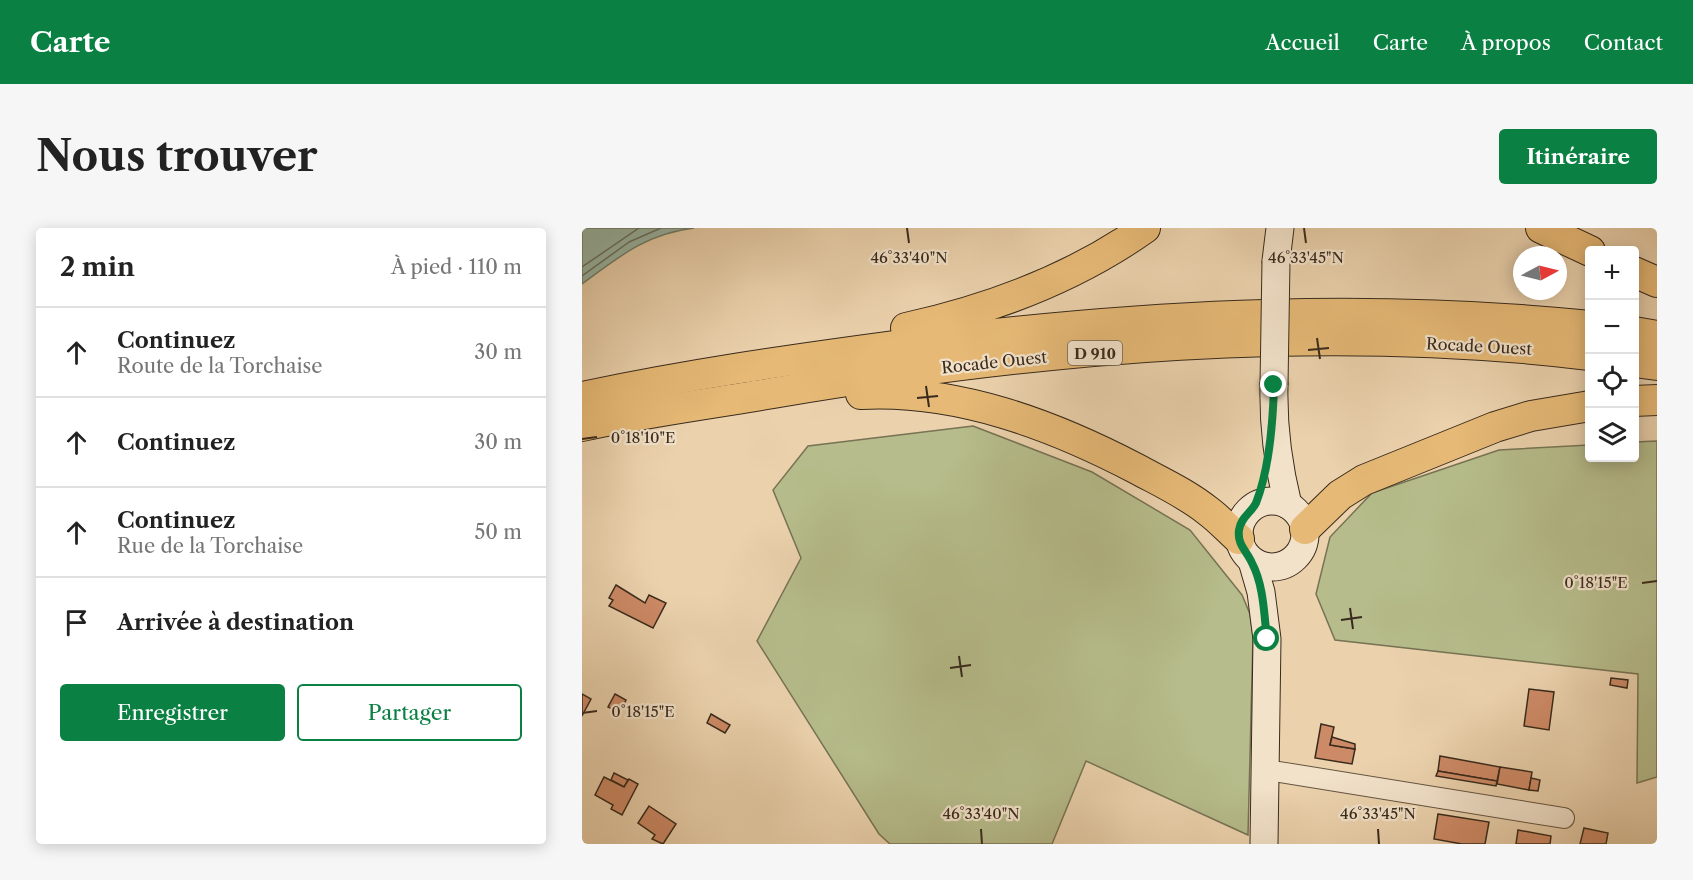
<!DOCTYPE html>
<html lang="fr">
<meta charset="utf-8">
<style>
body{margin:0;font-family:"Libre Caslon Text",serif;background:#f6f6f6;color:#222}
.controls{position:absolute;right:18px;top:18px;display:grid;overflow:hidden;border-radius:6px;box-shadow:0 3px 15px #0003}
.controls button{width:54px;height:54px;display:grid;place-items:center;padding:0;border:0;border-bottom:2px solid #e0e0e0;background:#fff;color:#222;font:30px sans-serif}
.compass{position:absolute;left:931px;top:18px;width:54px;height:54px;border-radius:50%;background:#fff;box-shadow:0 3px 15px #0003;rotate:83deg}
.stop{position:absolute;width:18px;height:18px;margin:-14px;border:4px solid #0b8043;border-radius:50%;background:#fff}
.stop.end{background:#0b8043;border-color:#fff;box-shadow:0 2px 6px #0008}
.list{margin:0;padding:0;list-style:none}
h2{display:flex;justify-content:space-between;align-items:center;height:78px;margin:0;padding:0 24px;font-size:26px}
h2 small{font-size:20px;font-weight:400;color:#767676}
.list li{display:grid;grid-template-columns:39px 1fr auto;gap:18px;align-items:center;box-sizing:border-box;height:90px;padding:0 24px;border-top:2px solid #e0e0e0}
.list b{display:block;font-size:22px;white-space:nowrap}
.list p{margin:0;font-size:20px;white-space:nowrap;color:#767676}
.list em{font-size:20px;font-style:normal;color:#767676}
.actions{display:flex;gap:12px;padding:18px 24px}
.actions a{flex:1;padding:14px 0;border:2px solid #0b8043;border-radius:6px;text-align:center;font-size:21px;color:#0b8043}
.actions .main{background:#0b8043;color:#fff}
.icon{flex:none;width:33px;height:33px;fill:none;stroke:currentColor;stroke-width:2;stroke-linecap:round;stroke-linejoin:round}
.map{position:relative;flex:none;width:1075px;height:616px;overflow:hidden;border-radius:6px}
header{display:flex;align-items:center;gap:36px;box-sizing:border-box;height:84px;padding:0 30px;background:#0b8043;color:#fff}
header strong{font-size:28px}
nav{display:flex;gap:33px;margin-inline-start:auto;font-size:21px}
.intro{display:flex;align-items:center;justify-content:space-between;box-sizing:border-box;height:144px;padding:0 36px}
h1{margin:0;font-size:42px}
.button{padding:15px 27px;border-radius:6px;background:#0b8043;color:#fff;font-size:21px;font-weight:700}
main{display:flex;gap:36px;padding:0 36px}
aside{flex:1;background:#fff;border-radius:6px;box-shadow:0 3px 15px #0003}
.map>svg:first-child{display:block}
</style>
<header>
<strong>Carte</strong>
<nav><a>Accueil</a><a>Carte</a><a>À propos</a><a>Contact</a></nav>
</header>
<div class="intro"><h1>Nous trouver</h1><a class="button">Itinéraire</a></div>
<main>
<aside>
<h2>2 min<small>À pied · 110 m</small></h2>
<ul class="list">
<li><svg class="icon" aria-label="ahead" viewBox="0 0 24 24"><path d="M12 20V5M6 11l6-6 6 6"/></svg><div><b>Continuez</b><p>Route de la Torchaise</p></div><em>30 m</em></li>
<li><svg class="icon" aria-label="ahead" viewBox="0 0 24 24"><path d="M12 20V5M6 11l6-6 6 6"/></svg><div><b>Continuez</b></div><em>30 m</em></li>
<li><svg class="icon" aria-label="ahead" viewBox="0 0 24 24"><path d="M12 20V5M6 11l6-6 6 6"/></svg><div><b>Continuez</b><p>Rue de la Torchaise</p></div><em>50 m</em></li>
<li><svg class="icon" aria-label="arrive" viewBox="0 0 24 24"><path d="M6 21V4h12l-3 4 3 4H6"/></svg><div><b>Arrivée à destination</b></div></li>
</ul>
<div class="actions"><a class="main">Enregistrer</a><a>Partager</a></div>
</aside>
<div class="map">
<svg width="1075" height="616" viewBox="0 0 1075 616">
<rect width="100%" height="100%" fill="#ebd2ad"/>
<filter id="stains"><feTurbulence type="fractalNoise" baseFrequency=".00333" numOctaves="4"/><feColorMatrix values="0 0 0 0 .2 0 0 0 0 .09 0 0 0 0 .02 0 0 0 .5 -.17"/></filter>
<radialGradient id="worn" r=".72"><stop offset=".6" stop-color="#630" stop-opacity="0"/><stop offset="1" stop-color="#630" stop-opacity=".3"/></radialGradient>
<g fill="#b6bc8b" stroke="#777354" stroke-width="1.5">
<path d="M391,198L510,244L608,302L660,367L668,386L671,409L666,607L504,533L470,616H308L297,606L175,413L219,330L191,262L226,218Z"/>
<path d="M1075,213V549L1055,555L1056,446L753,412L734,366L748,309L790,265L917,222L1007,217L1008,230H1052L1053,214Z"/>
</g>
<path fill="#98b8a8" stroke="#727f70" stroke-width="1.5" d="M0,0H112C64,6 38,28 0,56Z"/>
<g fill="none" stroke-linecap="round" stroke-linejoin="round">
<g stroke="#687162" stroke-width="1.5">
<path d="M0,39L57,0"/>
<path d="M0,48L47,14L79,0"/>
</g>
</g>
<g fill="#cd8a66" stroke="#382a1c" stroke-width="1.5">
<path d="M34,357L63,375L67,367L84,375L71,400L27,378L31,372L27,370Z"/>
<path d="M1029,450L1046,452L1045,460L1028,457Z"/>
<path d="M947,461L972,464L967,502L942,498Z"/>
<path d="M0,466L9,471L0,488Z"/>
<path d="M33,466L44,472L38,485L26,479Z"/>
<path d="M129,486L148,497L143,505L125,495Z"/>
<path d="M739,496L752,499L748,517L773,521L770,536L733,530Z"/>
<path d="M750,509L773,516V521L748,517Z"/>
<path d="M858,528L918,539L915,553L856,543Z"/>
<path d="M918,539L950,544L947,562L915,556Z"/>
<path d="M856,543L915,553L914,558L854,548Z"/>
<path d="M32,545L46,552L42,559L29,552Z"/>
<path d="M22,549L42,559L47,551L56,556L40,587L29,581L31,577L13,567Z"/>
<path d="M949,550L958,552L956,563L947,562Z"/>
<path d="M67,578L94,596L81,616L70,611L73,607L56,595Z"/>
<path d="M856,586L907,594L903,616H880L852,611Z"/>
<path d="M1002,600L1026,605L1024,616H998Z"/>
<path d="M936,602L969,608L968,616H934Z"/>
</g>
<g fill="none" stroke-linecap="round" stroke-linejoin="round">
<g stroke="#655440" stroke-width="22">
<path id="street" d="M683,547L691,543L982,590"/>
</g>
<g stroke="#382a1c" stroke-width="29">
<g id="secondary">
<path d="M694,33L698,0"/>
<path d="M692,157C691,198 696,237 706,277"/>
<circle cx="690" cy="306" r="33"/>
<path d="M670,333L679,364L685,411L682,616"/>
</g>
</g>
<g stroke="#382a1c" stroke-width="32">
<g id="primary">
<path d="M959,0L1008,23"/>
<path d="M1052,44L1075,54"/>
<path d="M324,100C410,81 491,51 563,0"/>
<path d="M1052,104L1075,108"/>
<path d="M1052,134L1075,137"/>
<path d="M279,166C376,161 471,197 555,241C579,254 605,266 626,283C637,291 647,302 657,311"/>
<path d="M0,169C103,147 207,132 312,118C545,88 772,74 1008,98"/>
<path d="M1052,173L1075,172"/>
<path d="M0,198C63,184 127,176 191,165C457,120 738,94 1008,127"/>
<path d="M723,301L758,267L782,252L913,199L949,188L1008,178"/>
</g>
</g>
<use href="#street" stroke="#f2e2ca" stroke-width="20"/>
<use href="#secondary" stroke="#f2e2ca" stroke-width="27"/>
<use href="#primary" stroke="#e6b976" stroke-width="30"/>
<g stroke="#382a1c" stroke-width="29" stroke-linecap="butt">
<path id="secondary-bridge" d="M692,157L694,33"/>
</g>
<use href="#secondary-bridge" stroke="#f2e2ca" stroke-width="27"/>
</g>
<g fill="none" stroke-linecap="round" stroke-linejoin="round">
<path stroke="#0b8043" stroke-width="8" d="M685,411C682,387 682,358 670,335C665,323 655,317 657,302C659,289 669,285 674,275C687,242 691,193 692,157"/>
</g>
<path fill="none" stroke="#382a1c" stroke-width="2" d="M325,0L327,15M722,0L724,15M735,110L738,131M726,122L747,120M344,158L347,179M335,170L356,168M0,211L15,209M1060,355L1075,353M768,380L771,401M759,392L780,389M377,428L380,449M368,440L389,437M0,485L15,483M399,601L400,616M796,601L797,616"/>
<g text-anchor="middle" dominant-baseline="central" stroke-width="4.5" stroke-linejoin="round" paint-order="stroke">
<rect fill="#f2e2ca" stroke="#706150" stroke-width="1.5" x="486" y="113" width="54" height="24" rx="4.5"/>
<g font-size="15" font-weight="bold" fill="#382a1c">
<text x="513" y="125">D 910</text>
</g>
<g font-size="16" fill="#382a1c" stroke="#f2e2ca">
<text transform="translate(897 118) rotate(3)">Rocade Ouest</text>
<text transform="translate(412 134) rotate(-6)">Rocade Ouest</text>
</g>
</g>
<g font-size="15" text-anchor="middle" fill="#382a1c" stroke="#f2e2ca" stroke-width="4.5" stroke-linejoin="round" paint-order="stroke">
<text x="327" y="35">46°33'40"N</text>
<text x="724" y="35">46°33'45"N</text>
<text x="61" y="215">0°18'10"E</text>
<text x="1014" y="360">0°18'15"E</text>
<text x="61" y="489">0°18'15"E</text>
<text x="399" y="591">46°33'40"N</text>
<text x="796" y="591">46°33'45"N</text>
</g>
<rect width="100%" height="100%" filter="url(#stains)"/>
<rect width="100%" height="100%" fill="url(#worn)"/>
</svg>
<div class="controls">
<button>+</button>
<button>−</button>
<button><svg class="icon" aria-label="locate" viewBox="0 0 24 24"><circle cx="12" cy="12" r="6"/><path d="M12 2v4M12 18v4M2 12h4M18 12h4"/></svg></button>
<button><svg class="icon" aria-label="layers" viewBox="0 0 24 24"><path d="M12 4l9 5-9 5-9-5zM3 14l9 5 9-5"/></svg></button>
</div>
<svg class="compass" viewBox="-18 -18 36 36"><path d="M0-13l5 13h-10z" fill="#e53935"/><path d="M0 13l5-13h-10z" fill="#767676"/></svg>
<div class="stop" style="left:685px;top:411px"></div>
<div class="stop end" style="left:692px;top:157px"></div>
</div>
</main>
